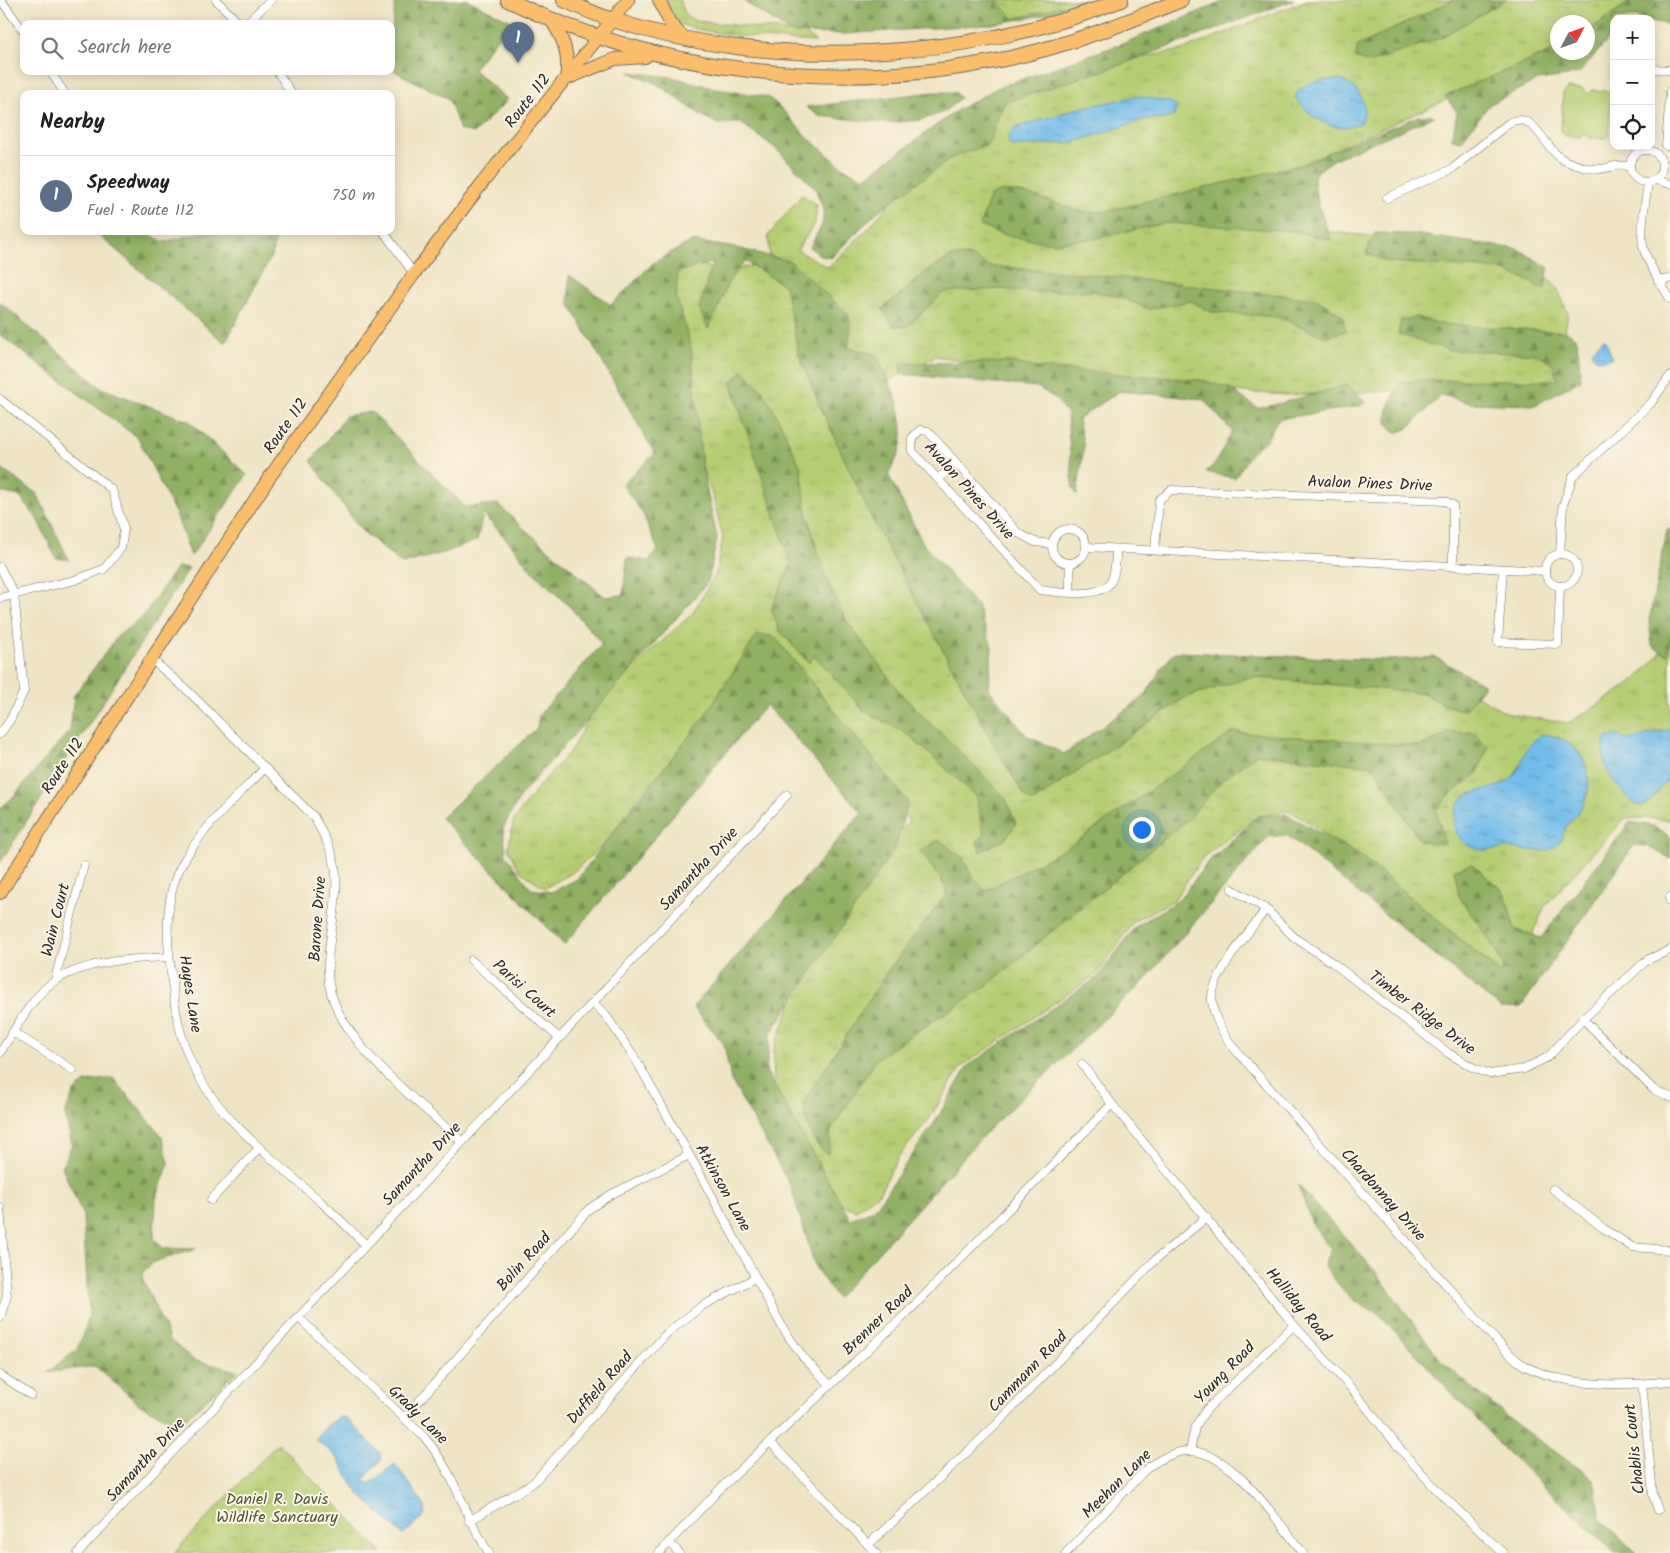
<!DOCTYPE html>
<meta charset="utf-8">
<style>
body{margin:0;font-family:Kalam,sans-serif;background:#f2f2f2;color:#202124}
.controls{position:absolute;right:15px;top:15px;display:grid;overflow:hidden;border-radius:10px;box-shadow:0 2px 12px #0003}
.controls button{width:45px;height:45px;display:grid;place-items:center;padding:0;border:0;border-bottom:1px solid #e0e0e0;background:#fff;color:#202124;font:25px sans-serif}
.compass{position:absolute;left:1550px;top:15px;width:45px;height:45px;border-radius:50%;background:#fff;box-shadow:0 2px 12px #0003;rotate:49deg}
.you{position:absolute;left:1141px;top:829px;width:18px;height:18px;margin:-12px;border:4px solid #fff;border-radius:50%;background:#1a73e8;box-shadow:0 0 0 8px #1a73e833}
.badge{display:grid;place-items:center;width:32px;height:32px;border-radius:50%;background:#1a73e8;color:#fff;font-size:16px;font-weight:700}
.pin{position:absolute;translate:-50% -41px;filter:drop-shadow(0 1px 2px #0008)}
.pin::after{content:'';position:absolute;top:26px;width:18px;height:15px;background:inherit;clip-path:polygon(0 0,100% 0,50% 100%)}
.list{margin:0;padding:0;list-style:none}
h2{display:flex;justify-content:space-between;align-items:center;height:65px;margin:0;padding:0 20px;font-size:21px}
h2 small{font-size:16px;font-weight:400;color:#757577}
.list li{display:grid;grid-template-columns:32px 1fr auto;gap:15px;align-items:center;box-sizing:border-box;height:80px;padding:0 20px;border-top:1px solid #e0e0e0}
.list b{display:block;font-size:19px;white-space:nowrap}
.list p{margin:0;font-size:16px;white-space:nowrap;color:#757577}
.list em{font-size:16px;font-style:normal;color:#757577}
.icon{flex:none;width:28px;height:28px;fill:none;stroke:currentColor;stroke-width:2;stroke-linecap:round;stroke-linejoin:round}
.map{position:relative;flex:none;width:1670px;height:1553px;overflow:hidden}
.search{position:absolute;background:#fff;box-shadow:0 2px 12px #0003;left:20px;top:20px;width:375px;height:55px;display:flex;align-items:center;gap:12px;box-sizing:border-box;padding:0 18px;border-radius:10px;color:#757577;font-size:19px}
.panel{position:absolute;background:#fff;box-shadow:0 2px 12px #0003;left:20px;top:90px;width:375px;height:145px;border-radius:10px}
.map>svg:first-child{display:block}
</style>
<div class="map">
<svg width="1670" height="1553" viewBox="0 0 1670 1553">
<defs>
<pattern id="grass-tufts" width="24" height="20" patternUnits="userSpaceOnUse" patternTransform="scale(1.25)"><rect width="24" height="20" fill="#b5cd72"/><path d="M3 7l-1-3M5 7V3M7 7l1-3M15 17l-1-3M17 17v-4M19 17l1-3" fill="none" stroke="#9cb063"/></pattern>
<pattern id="forest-firs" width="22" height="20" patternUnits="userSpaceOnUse" patternTransform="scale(1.25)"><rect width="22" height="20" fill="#90b064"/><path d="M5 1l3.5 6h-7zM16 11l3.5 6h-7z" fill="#768f53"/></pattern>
<pattern id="park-crowns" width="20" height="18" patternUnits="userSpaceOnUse" patternTransform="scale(1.25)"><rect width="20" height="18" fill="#b5cd72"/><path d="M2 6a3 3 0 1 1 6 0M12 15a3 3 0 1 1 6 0" fill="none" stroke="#9cb063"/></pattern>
<pattern id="water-ripples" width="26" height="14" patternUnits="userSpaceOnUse" patternTransform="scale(1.25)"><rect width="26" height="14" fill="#71bcea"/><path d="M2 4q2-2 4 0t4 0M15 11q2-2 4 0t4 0" fill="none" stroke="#5d99be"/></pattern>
</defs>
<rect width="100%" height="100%" fill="#fcf5e5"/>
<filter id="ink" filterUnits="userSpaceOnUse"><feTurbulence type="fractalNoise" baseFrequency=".02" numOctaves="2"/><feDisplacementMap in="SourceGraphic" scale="10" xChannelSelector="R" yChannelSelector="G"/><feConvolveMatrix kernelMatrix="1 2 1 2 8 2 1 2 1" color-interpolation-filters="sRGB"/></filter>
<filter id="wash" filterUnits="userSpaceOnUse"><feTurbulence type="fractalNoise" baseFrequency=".0096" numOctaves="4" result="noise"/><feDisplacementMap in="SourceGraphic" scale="20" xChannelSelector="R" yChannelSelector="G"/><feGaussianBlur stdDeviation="1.12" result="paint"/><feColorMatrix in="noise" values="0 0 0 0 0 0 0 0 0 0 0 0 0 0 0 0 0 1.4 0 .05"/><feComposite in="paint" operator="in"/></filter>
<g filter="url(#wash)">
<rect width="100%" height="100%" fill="#efe4c5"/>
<g fill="url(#grass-tufts)" stroke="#707c4e">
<path d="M667,0H680L685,14L695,21L805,33L816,42C793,41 689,34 676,21C671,17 668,6 667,0Z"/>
<path d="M1307,0H1670L1614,19L1588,38V22H1558V52L1511,71L1311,160L1305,196L1325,231L1501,252L1535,263L1557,288L1568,313L1559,370L1547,386L1286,395L1072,380L936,356L881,385L868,461L1039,789L1174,689L1251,670L1447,679L1509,714L1568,723C1605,700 1650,677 1670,637V820L1646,818L1624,819L1544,907L1521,965L1502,986L1385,890L1321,831L1289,810L1258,816L1203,857L1174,900L1134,921L1098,973L961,1067L929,1119L899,1156L879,1193L856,1210L830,1201L773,1113L774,1048L802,977L884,847L909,821L883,783L793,672L695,733L646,788L606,842L572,873L545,888L520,871L508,848L514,820L540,785L571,750L595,707L650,652L692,614L716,574L723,537L713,497L697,453L667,259L686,258L722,273L770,261L768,236L802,195L817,205L815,223L797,250L828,267L868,229L893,199L992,105L1104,64L1182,50Z"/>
</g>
<g fill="url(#forest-firs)" stroke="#5e6e48">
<path d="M395,0H468L511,21L473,69L508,100L474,133L460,130L449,99L396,72C386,49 394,25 395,0Z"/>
<path d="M742,0H1098L1083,8L992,24L844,34L792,33Z"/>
<path d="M1227,0H1294L1120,65L1006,102C999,110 993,134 988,145L953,157L878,211L831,258L821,256L810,247L822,225L824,211L815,188L774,147L741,123L718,124L699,114L657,84L629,72L672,77L717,89L768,97L780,107L805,135L842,167L864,178L959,109L997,88L1129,41Z"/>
<path d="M1453,0H1506L1440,38L1369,63L1355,58L1358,46Z"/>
<path d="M1632,0H1670V25L1651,21V19L1635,17L1614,19V33L1580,72L1567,76L1538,80L1490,104L1461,141L1452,139L1457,112L1445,96L1557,49L1558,52H1588V31Z"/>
<path d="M934,92H955L960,98L944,112L921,120L886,123L819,116L806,107Z"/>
<path d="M1419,116H1435L1332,160L1314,175C1313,197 1324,219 1331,240L1294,231L1165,223L1099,238L1053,243L1008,236L980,226L990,196C1009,182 1058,205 1080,211C1088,213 1098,212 1107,211L1299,165Z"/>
<path d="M94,231H141L165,242L208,231H277L272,255L225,343Z"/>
<path d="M1375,233L1412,234L1518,249L1549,268L1544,290L1523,278L1498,269L1387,262L1366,253Z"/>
<path d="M692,241L736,248L790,261L849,315L851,327L848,347L875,354C891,384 908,415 900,450C898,458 892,466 888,474L924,545L977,606L992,647L989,689L1026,735L1064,754L1145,696L1163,666L1175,652L1391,660L1435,657L1485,685L1464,711L1443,704L1423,693L1251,677L1186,697L1033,802L1025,797L997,750L873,521L820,406L799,355L785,286L745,261L728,282L719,307L708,329L699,308L713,262L678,272L676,296L691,347L702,467L717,538L708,582L521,795L503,828L506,855L531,889L552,892L577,879L704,717L757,635L774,636L908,802L895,848L770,1034L766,1071L850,1219L874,1210L935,1122L968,1066L1099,976L1135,927L1179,900L1208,862L1258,816L1286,814L1361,856L1501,973L1503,965L1490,941L1460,898L1454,870L1471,863L1504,892L1515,929L1541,938L1630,822L1654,826L1670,837V858L1646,846L1634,845L1521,1007L1501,1008L1287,835L1268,837L1145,980L990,1128L837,1298L816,1269L791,1187L731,1080L724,1044L693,1007L862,813L766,705L564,945L441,818L537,728L539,715L602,644L571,608L533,572L510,543L483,514L477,540L447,552L402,564L361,530L311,461L346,416L372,412L465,507L498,504L522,527L605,597L623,595L627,558L649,561L658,550L643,514L622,484L655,454L569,303V275L611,305L653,263Z"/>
<path d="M971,256L988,266L1088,274L1316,299L1342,315L1346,331L1325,337L1278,317L1211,312L1191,301L1149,309L1117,296L1094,291L1029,292L1002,289L944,292L907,327L893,326L882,309L926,272L950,257Z"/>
<path d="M0,302L101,388L189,421L247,475L191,556L177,517L138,438L0,335Z"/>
<path d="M1417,317L1439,324L1568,332L1577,339L1581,380L1535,405L1470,403L1442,395L1407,429L1396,433L1387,423L1388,407L1400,383L1417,380H1557L1554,366L1538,354L1449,350L1398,334L1401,320Z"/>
<path d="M1010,362L1038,368L1200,380L1229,388L1257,408L1270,406L1347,385L1366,402L1360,406L1278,419L1267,439L1251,453L1235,478L1205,472L1215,464L1232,431L1203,399L1120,391L1078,419L1084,447L1077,495L1073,488L1067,414L1055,398L1037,387L901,374L900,363Z"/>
<path d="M743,370L763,391L779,420L801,468L808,519L829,586L847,622L902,695L1005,797L1016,824L1005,839L980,852L977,841L984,836L976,796L909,735L864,711L814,655L809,663L779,630L771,609L791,564L731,383Z"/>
<path d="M0,468L37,494L69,560L56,558L36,517L19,496L0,492Z"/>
<path d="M1670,529V641L1667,655L1652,646L1649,621L1667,530Z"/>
<path d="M177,567L189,568L0,863V809L12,798L70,730L74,695L118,636L144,615Z"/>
<path d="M1233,732L1420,746L1449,733L1474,732L1488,748L1477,774L1448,796L1436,810L1445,844L1420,841L1373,766L1257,754L1223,779L1188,819L986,986L877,1058L831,1130L828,1154C811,1145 806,1121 803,1103L884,976L947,893L942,881L920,851L939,840L962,857L972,876L985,891L1069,847Z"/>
<path d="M113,1078L162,1136L169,1163L156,1199L154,1238L163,1248L196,1249L154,1262L143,1272V1280L170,1340L193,1360L238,1371L176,1427L173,1421L140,1405L95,1366L46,1373L77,1350L89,1317L83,1216L62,1167L72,1144L65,1115L73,1093L85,1082Z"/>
<path d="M1298,1185L1376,1272L1441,1361L1513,1422L1594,1479L1601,1519L1636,1553H1615L1505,1450L1376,1311C1352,1305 1339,1285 1324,1266L1331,1249L1312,1223Z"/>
</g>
<g fill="url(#park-crowns)" stroke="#707c4e">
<path d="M997,0H1085L1014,19Z"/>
<path d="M278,1443L382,1553H174Z"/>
</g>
<path fill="#b5cd72" stroke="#707c4e" d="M1568,88L1583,89L1587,94L1592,90L1608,91L1611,95L1609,135L1605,138H1589L1585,133L1580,137L1565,136L1561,133L1563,93Z"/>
<g fill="url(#water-ripples)" stroke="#4e748a">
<path d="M1324,80C1329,80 1335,79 1340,80C1359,85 1370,106 1361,123C1333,135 1312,119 1295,97C1301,84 1311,83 1324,80Z"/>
<path d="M1138,96L1171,102L1177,108L1174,116L1164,119H1146L1075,142L1012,147L1008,141L1009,134L1015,128L1075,109Z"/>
<path d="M1605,339L1612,358L1598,360C1586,350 1592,352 1599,343C1601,341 1602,340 1605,339Z"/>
<path d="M1670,729V775L1656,795L1648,803L1641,806L1634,804C1615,784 1596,766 1606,738L1617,735L1628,740Z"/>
<path d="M1543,734C1575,737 1597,765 1586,798C1582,811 1571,818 1565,829C1561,837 1562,843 1553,848C1544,855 1518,847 1505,848C1492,850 1483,852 1471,847C1453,840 1448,813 1462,799C1474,788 1495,791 1508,781C1525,769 1520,745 1543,734Z"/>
<path d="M340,1417L347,1418L379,1452L382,1459L363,1480L370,1484L395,1464L425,1506V1515L403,1535L358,1493L337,1457L315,1439L329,1424Z"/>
</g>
</g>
<g filter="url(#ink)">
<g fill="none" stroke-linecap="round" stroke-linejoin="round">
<g stroke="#706c61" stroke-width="9">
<g id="minor">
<path d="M1,0L24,32"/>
<path d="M216,0L240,24"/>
<path d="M245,24L271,0"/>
<path d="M1651,69L1670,70"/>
<path d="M50,71L65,94"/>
<path d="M277,71L292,94"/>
<path d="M1670,91L1666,146H1670"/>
<circle cx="1646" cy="166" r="16"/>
<path d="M1655,180L1670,184"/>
<path d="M1648,182C1646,201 1639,232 1644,250C1650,268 1661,283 1670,299"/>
<path d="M1387,198L1452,169L1510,122C1535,111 1544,148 1562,159C1571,164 1590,170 1600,169C1611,168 1618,163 1630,167"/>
<path d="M383,231L414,274"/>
<path d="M1658,281L1670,279"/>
<path d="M0,399L112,490L124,529L121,548L104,569L75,580L0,598"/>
<path d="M938,479L956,463"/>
<circle cx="1069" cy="546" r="17"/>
<path d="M1052,544L1035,542L1018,533L928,431L920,430L912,438V451L1040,590C1057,592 1099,599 1110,583C1116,573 1116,559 1116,549"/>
<path d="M1087,547L1545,571"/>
<path d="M1155,550L1159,500L1171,490L1445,501L1453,505V565"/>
<path d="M1560,554L1563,505L1573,476L1651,403L1670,376"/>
<circle cx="1561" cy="570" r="16"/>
<path d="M0,567L14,594L24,691L10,720L0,734"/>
<path d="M1503,569L1498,642L1558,644L1560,586"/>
<path d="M1070,592V563"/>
<path d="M151,659L188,691L314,817C323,834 335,854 336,874C339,911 324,947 329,984C338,1042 420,1103 462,1142"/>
<path d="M265,768C235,799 201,828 181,866C166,893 166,933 170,963C173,993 176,1023 187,1052C210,1114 275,1160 322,1203C337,1216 351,1231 366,1245"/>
<path d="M1232,889L1266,909L1295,938L1333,963L1448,1053L1472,1067L1490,1074L1524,1069L1548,1057L1583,1019L1647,960L1670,950"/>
<path d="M1670,897V901"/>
<path d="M1266,909C1252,928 1209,979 1212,1001C1214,1019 1222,1031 1232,1046C1306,1128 1378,1212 1454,1293C1470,1311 1506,1355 1525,1366C1568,1388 1624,1386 1670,1381"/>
<path d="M471,960L559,1038"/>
<path d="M55,980L84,865"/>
<path d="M593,1002L607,1017L636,1060L706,1185L784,1330L803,1357L830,1385"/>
<path d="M1583,1019L1654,1090L1670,1097"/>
<path d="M13,1032L73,1070"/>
<path d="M0,1053C14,1031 34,993 56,980C89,960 132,959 169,957"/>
<path d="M1082,1064L1112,1104L1294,1325L1351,1388L1400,1449L1437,1490L1503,1553"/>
<path d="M1553,1189L1603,1228L1632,1247L1670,1250"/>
<path d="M211,1200L259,1148"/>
<path d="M0,1207L7,1296L0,1318"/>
<path d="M298,1317L425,1438C455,1473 464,1515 489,1553"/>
<path d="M0,1375L31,1395"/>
<path d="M1642,1384L1653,1495L1658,1510"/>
<path d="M404,1418L589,1209L610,1195L689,1155"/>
<path d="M770,1442L876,1553"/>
<path d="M1190,1451L1195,1427L1206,1410L1294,1325"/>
<path d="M469,1521L533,1483L667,1333L702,1306L755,1278"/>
<path d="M669,1542L679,1553"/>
<path d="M868,1545L996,1425L1155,1260L1207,1217"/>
<path d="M78,1553L787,795"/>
<path d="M659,1553L720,1489L906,1314L1112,1104"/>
<path d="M1066,1553L1148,1467C1161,1459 1175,1450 1191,1451C1234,1453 1278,1522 1303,1553"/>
</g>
</g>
<g stroke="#706c61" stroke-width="14">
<g id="primary">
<path d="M659,0L670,23L684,38"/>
<path d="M550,19C564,38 570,56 566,79"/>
<path d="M566,79L615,59L645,57L651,52"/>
<path d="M0,893L269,478L414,274L483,182L628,0"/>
</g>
</g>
<g stroke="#706c61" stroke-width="16">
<g id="trunk">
<path d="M508,0C661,75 843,94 1010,58C1069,45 1125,23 1181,0"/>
<path d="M564,0C580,7 596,15 613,20C767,71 972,61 1121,0"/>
</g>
</g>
<use href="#minor" stroke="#fff" stroke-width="8"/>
<use href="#primary" stroke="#fabe6d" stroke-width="12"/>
<use href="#trunk" stroke="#fabe6d" stroke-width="14"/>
</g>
</g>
<g text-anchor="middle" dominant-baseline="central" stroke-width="4" stroke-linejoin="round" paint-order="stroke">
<g font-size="16" fill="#2b2b2b" stroke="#fcf5e5">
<text transform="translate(528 101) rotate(-52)">Route 112</text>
<text transform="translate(286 426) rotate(-55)">Route 112</text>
<text transform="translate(1370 484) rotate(2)">Avalon Pines Drive</text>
<text transform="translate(969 491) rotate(48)">Avalon Pines Drive</text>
<text transform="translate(63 766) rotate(-57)">Route 112</text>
<text transform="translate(699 869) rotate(-47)">Samantha Drive</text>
<text transform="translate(318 919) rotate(-86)">Barone Drive</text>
<text transform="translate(56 920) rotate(-76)">Wain Court</text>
<text transform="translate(524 989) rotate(42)">Parisi Court</text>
<text transform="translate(190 994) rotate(81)">Hayes Lane</text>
<text transform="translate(1422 1013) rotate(37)">Timber Ridge Drive</text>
<text transform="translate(422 1164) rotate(-47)">Samantha Drive</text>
<text transform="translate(723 1188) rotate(61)">Atkinson Lane</text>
<text transform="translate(1383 1195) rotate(48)">Chardonnay Drive</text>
<text transform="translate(524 1262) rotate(-48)">Bolin Road</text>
<text transform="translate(1298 1305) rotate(50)">Halliday Road</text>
<text transform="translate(878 1321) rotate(-44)">Brenner Road</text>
<text transform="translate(1028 1372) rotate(-46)">Cammann Road</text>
<text transform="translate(1225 1373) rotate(-46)">Young Road</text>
<text transform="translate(600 1388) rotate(-49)">Duffield Road</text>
<text transform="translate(418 1415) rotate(45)">Grady Lane</text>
<text transform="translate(1635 1449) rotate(-96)">Chablis Court</text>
<text transform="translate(146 1460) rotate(-47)">Samantha Drive</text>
<text transform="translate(1117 1484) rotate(-45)">Meehan Lane</text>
</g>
<g font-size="16" fill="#4e543d" stroke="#fcf5e5">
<text x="277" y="1499">Daniel R. Davis<tspan x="277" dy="18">Wildlife Sanctuary</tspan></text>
</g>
</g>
</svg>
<div class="controls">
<button>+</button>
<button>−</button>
<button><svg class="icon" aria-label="locate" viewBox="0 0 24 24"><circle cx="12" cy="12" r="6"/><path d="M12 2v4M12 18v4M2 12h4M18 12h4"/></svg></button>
</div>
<svg class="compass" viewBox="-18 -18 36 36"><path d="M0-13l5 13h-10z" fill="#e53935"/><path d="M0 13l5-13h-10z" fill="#757577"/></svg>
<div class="you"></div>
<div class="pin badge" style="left:518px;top:63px;background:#5c6f8a">1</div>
<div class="search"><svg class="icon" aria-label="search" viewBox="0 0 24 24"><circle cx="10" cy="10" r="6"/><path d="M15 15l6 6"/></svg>Search here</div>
<section class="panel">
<h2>Nearby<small></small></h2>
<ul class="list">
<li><span class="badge" style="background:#5c6f8a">1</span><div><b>Speedway</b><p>Fuel · Route 112</p></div><em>750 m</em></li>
</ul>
</section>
</div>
